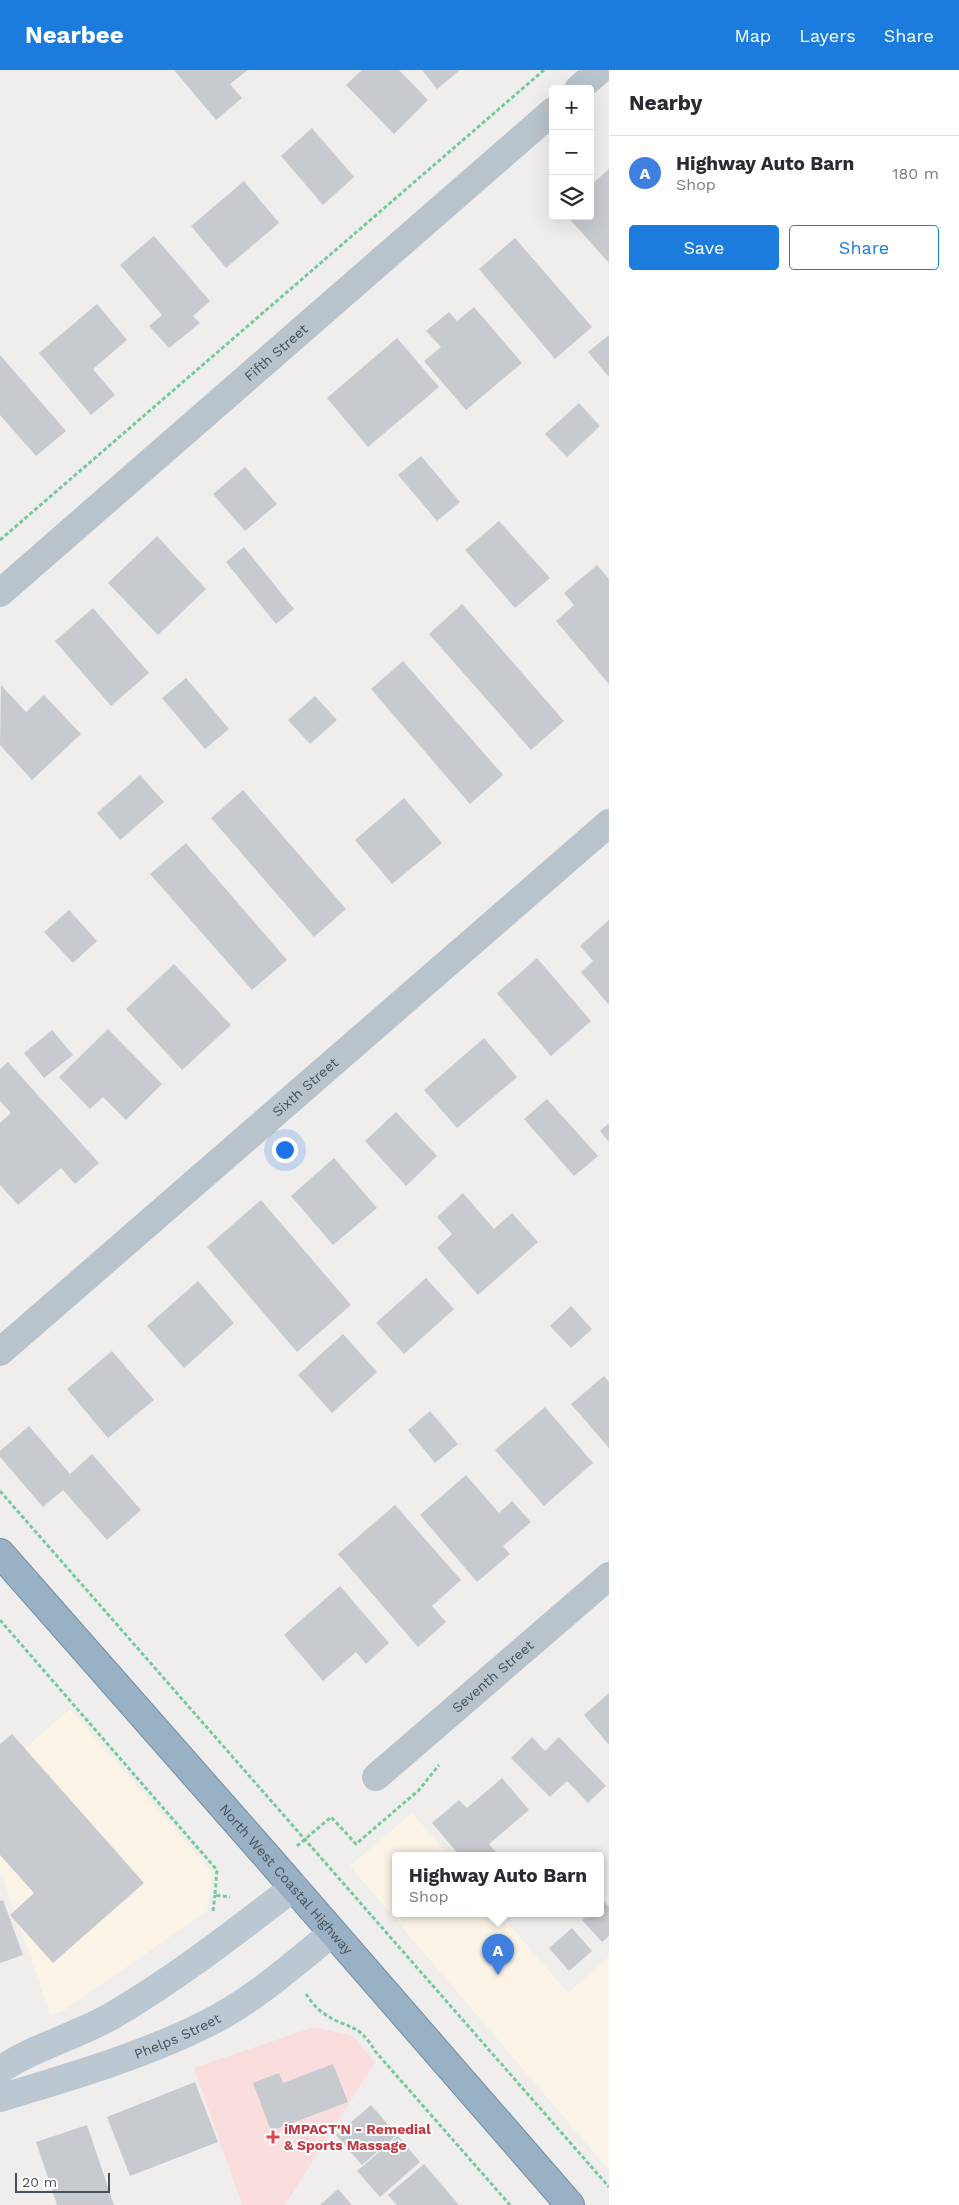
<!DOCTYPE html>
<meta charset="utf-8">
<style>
body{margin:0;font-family:"Work Sans",sans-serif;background:#f2f2f3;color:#2b2b33}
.controls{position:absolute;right:15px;top:15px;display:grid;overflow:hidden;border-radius:5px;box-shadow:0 5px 20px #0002}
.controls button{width:45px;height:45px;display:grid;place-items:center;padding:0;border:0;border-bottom:1px solid #e1e1e2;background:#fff;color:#2b2b33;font:25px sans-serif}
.scale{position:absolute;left:15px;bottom:12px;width:95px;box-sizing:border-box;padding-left:5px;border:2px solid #46525b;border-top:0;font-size:14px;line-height:18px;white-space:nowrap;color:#46525b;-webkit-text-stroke:4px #fff;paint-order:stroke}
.you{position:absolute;left:284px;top:1079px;width:18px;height:18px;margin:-12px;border:4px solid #fff;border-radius:50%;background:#1a73e8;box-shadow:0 0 0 8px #1a73e833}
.badge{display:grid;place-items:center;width:32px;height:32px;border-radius:50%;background:#1b7cdd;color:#fff;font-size:16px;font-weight:700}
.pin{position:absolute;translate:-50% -41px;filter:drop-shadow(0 1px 2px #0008)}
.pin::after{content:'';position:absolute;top:26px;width:18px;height:15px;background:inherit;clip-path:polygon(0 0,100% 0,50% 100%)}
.popup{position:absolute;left:392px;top:1782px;width:212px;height:65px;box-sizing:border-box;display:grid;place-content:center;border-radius:5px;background:#fff;filter:drop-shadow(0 1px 4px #0005);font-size:16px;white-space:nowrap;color:#7c7c81}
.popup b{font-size:19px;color:#2b2b33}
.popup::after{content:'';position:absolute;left:50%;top:100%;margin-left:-10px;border:10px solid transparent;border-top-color:#fff}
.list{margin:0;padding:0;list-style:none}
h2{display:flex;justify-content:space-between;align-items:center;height:65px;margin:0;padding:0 20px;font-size:21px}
h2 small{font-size:16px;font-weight:400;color:#7c7c81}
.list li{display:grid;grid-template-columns:32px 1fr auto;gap:15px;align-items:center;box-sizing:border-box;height:75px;padding:0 20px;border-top:1px solid #e1e1e2}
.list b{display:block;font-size:19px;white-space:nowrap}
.list p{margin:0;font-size:16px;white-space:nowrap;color:#7c7c81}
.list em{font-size:16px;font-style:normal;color:#7c7c81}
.actions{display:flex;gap:10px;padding:15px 20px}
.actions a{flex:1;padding:11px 0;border:1px solid #1b7cdd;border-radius:5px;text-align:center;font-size:18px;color:#1b7cdd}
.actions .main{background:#1b7cdd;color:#fff}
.icon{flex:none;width:28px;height:28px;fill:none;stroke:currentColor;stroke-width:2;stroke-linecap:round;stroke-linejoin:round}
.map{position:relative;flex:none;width:609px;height:2135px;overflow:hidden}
header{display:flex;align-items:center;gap:30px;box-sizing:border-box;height:70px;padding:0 25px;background:#1b7cdd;color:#fff}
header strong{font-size:24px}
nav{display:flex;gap:28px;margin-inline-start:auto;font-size:18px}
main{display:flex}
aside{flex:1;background:#fff}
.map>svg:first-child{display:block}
</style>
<header>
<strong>Nearbee</strong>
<nav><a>Map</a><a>Layers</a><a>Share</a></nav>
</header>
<main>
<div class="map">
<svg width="609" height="2135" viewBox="0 0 609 2135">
<rect width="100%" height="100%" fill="#f0eded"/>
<g fill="#fbf4e6">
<path d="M70,1639L212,1802L207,1841L63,1941L50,1945L0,1799V1700Z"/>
<path d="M412,1743L450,1786H396V1844H500L568,1923L609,1887V2100L350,1796Z"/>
</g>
<path fill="#fadedd" d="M314,1957L353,1966L375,1992L285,2135H242L194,1998Z"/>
<g fill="#c7cbd0">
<path d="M174,0H248L230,14L242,28L216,50Z"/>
<path d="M362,0H399L428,30L394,64L346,15Z"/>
<path d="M422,0H460L437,19Z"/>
<path d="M312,58L354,107L323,135L281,86Z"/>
<path d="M609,99V193L567,146H590V116Z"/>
<path d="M244,111L279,153L226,198L191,156Z"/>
<path d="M154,166L210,231L193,246L200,253L169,278L149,256L162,245L120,195Z"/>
<path d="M515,168L592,257L555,289L479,199Z"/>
<path d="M97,234L127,270L93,299L115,325L91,345L39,283Z"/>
<path d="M474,237L522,293L466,340L424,291L441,277L426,261L449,242L457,251Z"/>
<path d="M609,265V307L588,282Z"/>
<path d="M397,268L439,317L368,377L327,328Z"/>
<path d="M0,285L66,361L36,386L0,345Z"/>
<path d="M579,333L600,356L567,387L545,364Z"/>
<path d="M421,386L460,432L437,451L398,405Z"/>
<path d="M245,397L277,434L245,461L213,424Z"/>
<path d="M499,451L550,508L515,538L465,480Z"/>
<path d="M157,466L206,519L158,565L108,513Z"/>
<path d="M244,477L294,539L276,554L226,492Z"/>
<path d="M597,495L609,509V614L556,551L574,535L564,523Z"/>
<path d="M462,534L564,651L531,680L429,564Z"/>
<path d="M93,538L149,603L111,636L55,571Z"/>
<path d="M403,591L503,705L470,734L371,619Z"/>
<path d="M186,608L229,659L205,679L162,628Z"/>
<path d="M1,615L26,642L44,625L81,664L32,710L0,675Z"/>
<path d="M315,626L337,650L310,674L288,650Z"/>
<path d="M140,705L164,732L120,770L97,743Z"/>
<path d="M243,720L346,839L314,867L211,748Z"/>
<path d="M404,728L442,773L392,814L355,770Z"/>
<path d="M186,773L287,890L252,920L150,804Z"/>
<path d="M69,840L97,871L73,893L44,862Z"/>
<path d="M609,850V935L581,902L593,891L580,876Z"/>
<path d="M537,888L591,951L551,986L497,923Z"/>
<path d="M174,894L231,955L182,1000L126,939Z"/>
<path d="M108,959L162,1014L126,1050L103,1027L90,1039L59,1007Z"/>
<path d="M52,960L73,985L44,1008L24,983Z"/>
<path d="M484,968L517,1007L457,1058L424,1020Z"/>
<path d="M8,992L99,1093L75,1114L61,1098L18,1135L0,1115V1053L11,1043L0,1031V999Z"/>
<path d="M547,1029L598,1086L574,1106L524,1049Z"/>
<path d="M396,1042L437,1086L406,1116L365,1071Z"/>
<path d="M609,1053V1072L600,1061Z"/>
<path d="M334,1088L377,1138L333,1175L291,1126Z"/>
<path d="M463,1123L494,1159L512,1143L538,1172L478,1225L437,1178L452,1164L437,1147Z"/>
<path d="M261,1130L351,1235L297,1282L207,1177Z"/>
<path d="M426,1208L454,1239L404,1284L376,1253Z"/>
<path d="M198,1211L234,1253L184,1298L147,1256Z"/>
<path d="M571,1236L592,1259L571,1278L550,1256Z"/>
<path d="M343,1264L377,1302L332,1343L298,1305Z"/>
<path d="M112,1281L154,1330L108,1368L67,1319Z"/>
<path d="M604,1306L609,1312V1378L571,1334Z"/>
<path d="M545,1337L593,1393L544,1436L495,1380Z"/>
<path d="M430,1341L458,1374L435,1393L408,1360Z"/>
<path d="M29,1356L70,1404L92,1384L141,1440L107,1470L63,1420L43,1437L0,1387V1381Z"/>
<path d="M466,1405L499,1443L512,1431L531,1452L503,1476L510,1484L477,1512L420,1445Z"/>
<path d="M395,1435L461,1510L432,1536L446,1552L418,1577L338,1484Z"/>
<path d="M340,1516L389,1573L366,1594L356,1582L323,1611L284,1565Z"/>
<path d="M609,1623V1675L584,1645Z"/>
<path d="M12,1664L144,1813L53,1893L10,1845L34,1823L0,1785V1674Z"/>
<path d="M532,1667L545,1681L559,1667L606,1716L588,1733L567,1711L550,1727L511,1688Z"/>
<path d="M502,1708L529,1740L489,1774L499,1786H460L432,1753L459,1730L467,1738Z"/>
<path d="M3,1830L23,1885L0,1893V1831Z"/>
<path d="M604,1831L609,1837V1866L602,1872L582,1850L589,1844H600V1834Z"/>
<path d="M572,1858L592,1881L569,1901L549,1878Z"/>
<path d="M333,1994L348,2032L271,2061L253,2013L279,2003L283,2013Z"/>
<path d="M195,2012L218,2072L130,2106L107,2047Z"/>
<path d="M371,2035L397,2065L362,2095L336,2065Z"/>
<path d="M87,2055L114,2135H57L36,2072Z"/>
<path d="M398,2066L420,2092L380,2127L357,2101Z"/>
<path d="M424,2094L459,2135H397L388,2125Z"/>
<path d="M338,2119L352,2135H320Z"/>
</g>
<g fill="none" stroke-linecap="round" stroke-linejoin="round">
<g stroke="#718ea8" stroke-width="30">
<g id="trunk">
<path id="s5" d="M0,1483L263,1782L570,2135"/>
</g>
</g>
<g stroke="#74cb9b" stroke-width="3" stroke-dasharray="4 2.5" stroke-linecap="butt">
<path d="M0,470L544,0"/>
<path d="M0,1421L609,2117"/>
<path d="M0,1550L217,1800L215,1825L230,1827"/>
<path d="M297,1776L331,1747L356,1774L419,1720L439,1695"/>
<path d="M213,1841L215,1825"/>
<path d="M306,1924C310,1930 315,1937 322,1942C345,1960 357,1950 375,1981L510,2135"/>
</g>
<g stroke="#b9c3cb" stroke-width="28">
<path d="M578,19L600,0"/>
<path id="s1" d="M0,523L553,41"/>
<path id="s2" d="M0,1282L609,753"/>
<path id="s3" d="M376,1707L609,1506"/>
</g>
<g stroke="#bbc7d1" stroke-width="28">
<path d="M0,2000C34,1977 74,1967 110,1947C175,1909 234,1863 294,1817"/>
<path id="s4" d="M0,2028C67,2008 139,1987 202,1956C250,1933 291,1897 332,1863"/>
</g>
<use href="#trunk" stroke="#99b1c4" stroke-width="28"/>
</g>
<path fill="#e0444e" stroke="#fff" stroke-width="2" d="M270.5 2059.5h5v5h5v5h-5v5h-5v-5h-5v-5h5z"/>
<g text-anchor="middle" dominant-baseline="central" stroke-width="4" stroke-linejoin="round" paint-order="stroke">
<g font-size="14" fill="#46525b" stroke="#fff">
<text stroke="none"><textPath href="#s1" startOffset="366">Fifth Street</textPath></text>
<text stroke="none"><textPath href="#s2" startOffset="404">Sixth Street</textPath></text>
<text stroke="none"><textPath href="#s3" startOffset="154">Seventh Street</textPath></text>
<text stroke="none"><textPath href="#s5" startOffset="434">North West Coastal Highway</textPath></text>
<text stroke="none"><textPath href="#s4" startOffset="188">Phelps Street</textPath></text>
</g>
<g font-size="14" font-weight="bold" fill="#be3a42" stroke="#fff" text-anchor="start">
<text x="284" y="2059">iMPACT'N - Remedial<tspan x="284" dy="16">&amp; Sports Massage</tspan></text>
</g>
</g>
</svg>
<div class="controls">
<button>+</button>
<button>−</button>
<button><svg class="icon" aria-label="layers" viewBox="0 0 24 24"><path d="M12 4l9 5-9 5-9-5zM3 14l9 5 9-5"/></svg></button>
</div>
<div class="scale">20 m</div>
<div class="you"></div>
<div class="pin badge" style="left:498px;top:1905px;background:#3f7fe0">A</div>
<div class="popup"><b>Highway Auto Barn</b>Shop</div>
</div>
<aside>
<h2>Nearby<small></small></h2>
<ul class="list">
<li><span class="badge" style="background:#3f7fe0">A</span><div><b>Highway Auto Barn</b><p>Shop</p></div><em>180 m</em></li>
</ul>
<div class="actions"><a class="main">Save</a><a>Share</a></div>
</aside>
</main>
